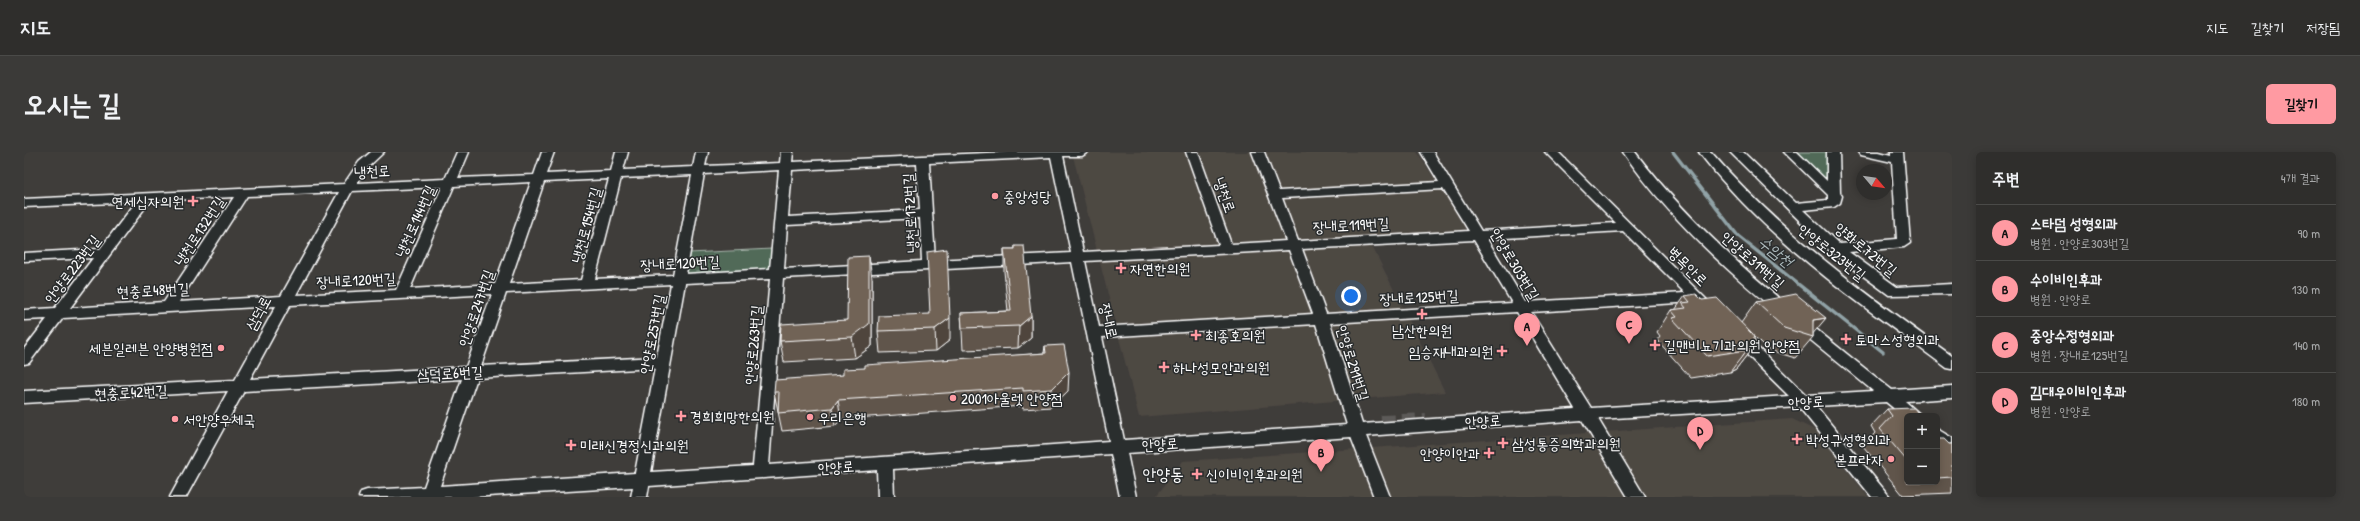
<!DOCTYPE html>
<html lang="ko">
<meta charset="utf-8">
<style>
body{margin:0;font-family:"Patrick Hand","Poor Story",sans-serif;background:#3b3a38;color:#f1f3f6}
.controls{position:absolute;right:12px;bottom:12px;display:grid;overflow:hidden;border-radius:6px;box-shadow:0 2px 10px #0003}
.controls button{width:36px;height:36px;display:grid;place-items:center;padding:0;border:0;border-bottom:1px solid #4a4a48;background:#2f2e2c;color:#f1f3f6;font:20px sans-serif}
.compass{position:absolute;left:1832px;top:12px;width:36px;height:36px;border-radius:50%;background:#2f2e2c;box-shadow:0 2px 10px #0003;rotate:119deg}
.you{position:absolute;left:1327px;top:144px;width:14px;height:14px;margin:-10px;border:3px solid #fff;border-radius:50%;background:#1a73e8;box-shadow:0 0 0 6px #1a73e833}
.badge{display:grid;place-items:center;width:26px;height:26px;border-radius:50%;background:#ff9aa2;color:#111;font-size:13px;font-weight:700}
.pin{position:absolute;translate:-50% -33px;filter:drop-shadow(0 1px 2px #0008)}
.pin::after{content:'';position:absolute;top:21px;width:14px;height:12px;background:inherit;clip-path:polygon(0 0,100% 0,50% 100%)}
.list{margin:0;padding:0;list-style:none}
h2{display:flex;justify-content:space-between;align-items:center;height:52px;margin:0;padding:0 16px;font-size:17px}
h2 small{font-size:13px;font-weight:400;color:#a7a8a9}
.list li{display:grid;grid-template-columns:26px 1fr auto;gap:12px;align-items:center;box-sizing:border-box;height:56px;padding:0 16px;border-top:1px solid #4a4a48}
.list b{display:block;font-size:15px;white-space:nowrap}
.list p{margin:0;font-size:13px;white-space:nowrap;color:#a7a8a9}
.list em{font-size:13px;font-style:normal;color:#a7a8a9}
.map{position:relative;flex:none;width:1928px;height:345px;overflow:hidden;border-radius:6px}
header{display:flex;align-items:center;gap:24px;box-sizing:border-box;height:56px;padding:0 20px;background:#2f2e2c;border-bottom:1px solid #4a4a48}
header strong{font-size:19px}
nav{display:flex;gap:22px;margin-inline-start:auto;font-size:14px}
.intro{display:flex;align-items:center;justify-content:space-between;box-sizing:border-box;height:96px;padding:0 24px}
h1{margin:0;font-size:28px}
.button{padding:10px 18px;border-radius:6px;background:#ff9aa2;color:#111;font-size:14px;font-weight:700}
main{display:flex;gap:24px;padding:0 24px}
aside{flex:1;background:#2f2e2c;border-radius:6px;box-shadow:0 2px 10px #0003}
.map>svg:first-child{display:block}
</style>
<header>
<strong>지도</strong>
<nav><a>지도</a><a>길찾기</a><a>저장됨</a></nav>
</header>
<div class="intro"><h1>오시는 길</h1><a class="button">길찾기</a></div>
<main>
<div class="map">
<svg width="1928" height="345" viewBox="0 0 1928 345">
<rect width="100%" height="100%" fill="#3f3d3a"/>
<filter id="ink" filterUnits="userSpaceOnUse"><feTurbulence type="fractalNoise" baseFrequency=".025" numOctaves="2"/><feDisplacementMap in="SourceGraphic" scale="8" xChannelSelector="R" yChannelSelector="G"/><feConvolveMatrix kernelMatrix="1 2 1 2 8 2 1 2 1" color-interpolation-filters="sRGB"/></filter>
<g filter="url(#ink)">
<g fill="#4e4843">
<path d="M1048,0H1393L1452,89L1348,94L1421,240L1115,265Z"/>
<path d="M1768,267L1793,279L1844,345H1134L1133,343L1159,309Z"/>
</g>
<g fill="#516b59" stroke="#a8b5ac">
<path d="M1770,0H1806L1808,31L1802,30Z"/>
<path d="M748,97L745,118L660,123L665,101Z"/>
</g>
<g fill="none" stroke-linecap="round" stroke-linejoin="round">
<path stroke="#91a3a7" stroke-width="3.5" d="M1649,0L1714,84L1859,200"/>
<path stroke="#5c5a58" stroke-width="14" stroke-dasharray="14 7" stroke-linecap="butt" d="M1357,270L1402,268"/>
<g stroke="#fff" stroke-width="3">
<g id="minor">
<path d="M347,0H360L343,16L333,31L421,27L433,0H445L434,26L510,23L518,0H530L522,22L587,19L592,0H604L599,18L669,15L672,0H684L681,14L756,11L757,0H769L768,10L984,0H1064L1058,4H1039L1059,100L1195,93L1162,0H1174L1207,92L1262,89L1228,0H1240L1255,39L1415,30L1397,0H1409L1457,79L1592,71L1521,0H1534L1684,149L1677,154L1670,150L1507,160L1567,256L1765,244L1709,189L1707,185L1709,181H1719L1782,243L1849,239C1761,166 1664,95 1599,0H1611C1682,93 1777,165 1868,238L1928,234V246L1881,249L1898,264H1883V267L1862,250L1792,254L1866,345H1848L1775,255L1574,267L1621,345H1604L1558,268L1342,284L1366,345H1350L1327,285L1103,301L1112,345H1096L1087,302L869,317L870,345H854L853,318L625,334L623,345H607L609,335L448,345H335L337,340L343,338L400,335L438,227L220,239L162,345H146L204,239L0,251V239L211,228L252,154L39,166L5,211L0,212V197L23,167L0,168V158L31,156L69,106L0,109V101L76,97L112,50L0,55V47L320,32L335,10ZM1027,5L1047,101L911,108L905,11ZM893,12L896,58L764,65L768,18ZM755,18L746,117L662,122L680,22ZM668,23L649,123L571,127L597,26ZM585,27L557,128L485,132L520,30ZM507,30L471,132L386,137L430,34ZM418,35L372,138L272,143L328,39ZM1419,37L1445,79L1274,89L1258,46ZM315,40L257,144L155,150L223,44ZM210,45L140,150L46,156L126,49ZM896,66L898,109L760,117L763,73ZM1599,79L1661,141L1501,150L1463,87ZM1450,88L1488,151L1302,162L1278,97ZM1265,98L1289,162L1075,175L1061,109ZM1048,110L1085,289L745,313L759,126ZM746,127L729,314L627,320L661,131ZM647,132L633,205L457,214L482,141ZM468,142L442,215L226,227L266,153ZM1493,160L1551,257L1338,272L1306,171ZM1292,172L1323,273L1100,288L1078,185ZM631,216L611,321L416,334L453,226Z"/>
<path d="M1675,0H1687C1757,81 1842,142 1928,204V217L1923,216C1853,164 1780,114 1719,51C1704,35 1688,18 1675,0Z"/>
<path d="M1706,0H1719L1772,51L1804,48V43L1760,0H1773L1803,29V0H1815L1816,41L1818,44L1816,51L1810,55L1779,58L1815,92L1873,87L1868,10L1837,3L1835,0H1855L1867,3V0H1879L1886,91L1880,95L1825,100L1873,135L1928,132V142L1865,143L1807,100Z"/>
<path d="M1913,277L1928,286V301L1913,292Z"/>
</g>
</g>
<use href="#minor" fill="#2a2d2e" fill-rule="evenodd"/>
</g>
<g fill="#61554b" stroke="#fff">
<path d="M991,94L1007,164V186L994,196L939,198L937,161L984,159L980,119V97H991Z"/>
<path d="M848,126V194L831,206L760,210L756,189L823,168Z"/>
<path d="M1661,144L1678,148L1717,171L1732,150L1802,166L1789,180V185L1771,206L1742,197L1730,185L1729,195L1712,217L1706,220L1667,226L1633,188L1636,184L1633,180L1647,158H1651Z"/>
<path d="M906,162L926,188L912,199L856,201L854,179Z"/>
<path d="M1021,194L1044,239L1027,255L999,257L998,254L817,267L811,274L758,279L750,240L819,223L841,216L1020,201Z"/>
<path d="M1863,257L1883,264V330H1913V284L1915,287L1925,292H1928V341L1879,343L1839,294L1851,281L1847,274Z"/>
</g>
<g fill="#4f453d" stroke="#fff">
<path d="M845,104L848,126V194L831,206L828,185Z"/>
<path d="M1007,164V186L994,196L995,174Z"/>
<path d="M926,166V188L912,199L911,177Z"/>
<path d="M1802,166L1787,184L1789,168Z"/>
<path d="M1729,195L1712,217L1706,220L1723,198Z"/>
<path d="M1045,220L1044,239L1027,255L1028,237Z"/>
<path d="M814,248L817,267L811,274L808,256Z"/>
</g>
<g fill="#716357" stroke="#fff">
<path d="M991,94H1000L1007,164L995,174L938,176L937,161L987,159L980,97H991Z"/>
<path d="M923,97L926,166L911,177L854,179L855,164L906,162L903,100Z"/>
<path d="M845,104V172L828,185L756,189L757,172L823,168L824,105Z"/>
<path d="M1672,142L1678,148L1693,146L1729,183L1731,190L1729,195L1723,198L1683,204L1648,166L1653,165L1647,158L1662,156L1658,151L1666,150L1661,144Z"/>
<path d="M1772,142L1802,166L1789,168V185L1760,176L1732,150Z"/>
<path d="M1040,193L1045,220L1028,237L999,239V236L814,248L808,256L754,261L755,240H750L751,228L819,223V217L841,216V213L1022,201L1021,194Z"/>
<path d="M1890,256L1896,264H1883V309L1856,277L1868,264L1863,257Z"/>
<path d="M1913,284L1915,287H1920L1925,292H1928V325L1913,326Z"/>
</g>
</g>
<g fill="#ff9aa2" stroke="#2a2d2e" stroke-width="1.5">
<circle cx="971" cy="44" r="4"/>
<path d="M167 43h4v4h4v4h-4v4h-4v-4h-4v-4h4z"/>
<path d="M1095 110h4v4h4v4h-4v4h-4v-4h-4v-4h4z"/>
<path d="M1396 156h4v4h4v4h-4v4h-4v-4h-4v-4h4z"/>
<path d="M1170 177h4v4h4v4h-4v4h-4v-4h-4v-4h4z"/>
<path d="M1820 181h4v4h4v4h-4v4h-4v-4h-4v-4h4z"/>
<path d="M1629 187h4v4h4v4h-4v4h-4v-4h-4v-4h4z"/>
<circle cx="197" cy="196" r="4"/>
<path d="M1476 193h4v4h4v4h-4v4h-4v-4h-4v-4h4z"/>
<path d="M1138 209h4v4h4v4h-4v4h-4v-4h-4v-4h4z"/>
<circle cx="929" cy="246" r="4"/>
<path d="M655 258h4v4h4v4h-4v4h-4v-4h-4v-4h4z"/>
<circle cx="786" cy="265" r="4"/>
<circle cx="151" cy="267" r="4"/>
<path d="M1771 281h4v4h4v4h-4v4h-4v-4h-4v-4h4z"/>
<path d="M1477 285h4v4h4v4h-4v4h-4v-4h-4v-4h4z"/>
<path d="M545 287h4v4h4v4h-4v4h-4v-4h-4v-4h4z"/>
<path d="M1463 295h4v4h4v4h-4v4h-4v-4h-4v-4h4z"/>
<circle cx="1867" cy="307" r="4"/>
<path d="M1171 316h4v4h4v4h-4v4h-4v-4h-4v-4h4z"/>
</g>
<g text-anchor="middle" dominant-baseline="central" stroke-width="3" stroke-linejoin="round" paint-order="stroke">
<g font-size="15" fill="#fff" stroke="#2a2d2e">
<text transform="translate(348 19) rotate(-3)">냉천로</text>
<text transform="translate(1201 43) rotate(70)">냉천로</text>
<text transform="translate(886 61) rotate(-93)">냉천로172번길</text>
<text transform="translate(391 69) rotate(-66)">냉천로144번길</text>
<text transform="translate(562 73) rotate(-75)">냉천로154번길</text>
<text transform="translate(1327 73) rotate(-3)">장내로119번길</text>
<text transform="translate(175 79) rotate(-57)">냉천로132번길</text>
<text transform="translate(1842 97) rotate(39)">양화로72번길</text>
<text transform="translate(1808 100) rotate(38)">안양로323번길</text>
<text transform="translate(1729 108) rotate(41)">안양로319번길</text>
<text transform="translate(656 111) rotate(-3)">장내로120번길</text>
<text transform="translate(1491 112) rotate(59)">안양로303번길</text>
<text transform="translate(1664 114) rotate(45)">병목안로</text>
<text transform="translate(48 117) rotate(-53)">안양로223번길</text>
<text transform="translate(332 128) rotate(-3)">장내로120번길</text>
<text transform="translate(129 138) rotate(-3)">현충로48번길</text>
<text transform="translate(1395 145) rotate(-3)">장내로125번길</text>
<text transform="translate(452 156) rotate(-71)">안양로247번길</text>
<text transform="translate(234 161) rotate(-62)">삼덕로</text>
<text transform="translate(1085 169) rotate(77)">장내로</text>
<text transform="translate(628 182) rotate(-79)">안양로257번길</text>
<text transform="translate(729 193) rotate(-85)">안양로263번길</text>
<text transform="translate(1329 211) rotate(73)">안양로291번길</text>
<text transform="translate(426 221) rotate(-3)">삼덕로6번길</text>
<text transform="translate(107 240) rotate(-3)">현충로42번길</text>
<text transform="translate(1782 250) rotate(-4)">안양로</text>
<text transform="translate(1459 269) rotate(-4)">안양로</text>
<text transform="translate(1136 292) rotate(-4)">안양로</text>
<text transform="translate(812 315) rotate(-4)">안양로</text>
</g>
<g font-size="15" fill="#fff" stroke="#2a2d2e" text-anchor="start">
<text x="979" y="44">중앙성당</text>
<text x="160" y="49" text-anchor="end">연세십자의원</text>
<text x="1106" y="116">자연한의원</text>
<text x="1398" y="178" text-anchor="middle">남산한의원</text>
<text x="1181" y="183">최종호의원</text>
<text x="1831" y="187">토마스성형외과</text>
<text x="1640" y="193">길맨비뇨기과의원 안양점</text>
<text x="189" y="196" text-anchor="end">세븐일레븐 안양병원점</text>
<text x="1469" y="199" text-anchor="end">임승재내과의원</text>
<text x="1149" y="215">하나성모안과의원</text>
<text x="937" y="246">2001아울렛 안양점</text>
<text x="666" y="264">경희희망한의원</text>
<text x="794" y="265">우리은행</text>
<text x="159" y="267">서안양우체국</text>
<text x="1782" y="287">박성규성형외과</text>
<text x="1488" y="291">삼성통증의학과의원</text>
<text x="556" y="293">미래신경정신과의원</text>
<text x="1456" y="301" text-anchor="end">안양이안과</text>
<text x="1859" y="307" text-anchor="end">본프라자</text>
<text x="1182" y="322">신이비인후과의원</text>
</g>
<g font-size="16" font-style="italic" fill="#adbabd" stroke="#2a2d2e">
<text transform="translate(1752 99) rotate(39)">수암천</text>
</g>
<g font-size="17" fill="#fff" stroke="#2a2d2e">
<text x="1139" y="321">안양동</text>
</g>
</g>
</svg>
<div class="controls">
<button>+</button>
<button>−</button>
</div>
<svg class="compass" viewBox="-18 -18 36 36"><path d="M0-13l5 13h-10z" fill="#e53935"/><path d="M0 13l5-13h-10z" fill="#a7a8a9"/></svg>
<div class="you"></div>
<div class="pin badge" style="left:1503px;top:194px">A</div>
<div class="pin badge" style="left:1297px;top:320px">B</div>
<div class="pin badge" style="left:1605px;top:192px">C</div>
<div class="pin badge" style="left:1676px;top:298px">D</div>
</div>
<aside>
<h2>주변<small>4개 결과</small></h2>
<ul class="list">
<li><span class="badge">A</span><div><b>스타덤 성형외과</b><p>병원 · 안양로303번길</p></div><em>90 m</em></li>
<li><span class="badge">B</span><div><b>수이비인후과</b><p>병원 · 안양로</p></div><em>130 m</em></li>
<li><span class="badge">C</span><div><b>중앙수정형외과</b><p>병원 · 장내로125번길</p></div><em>140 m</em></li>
<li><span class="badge">D</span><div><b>김대우이비인후과</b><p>병원 · 안양로</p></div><em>180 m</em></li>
</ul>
</aside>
</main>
